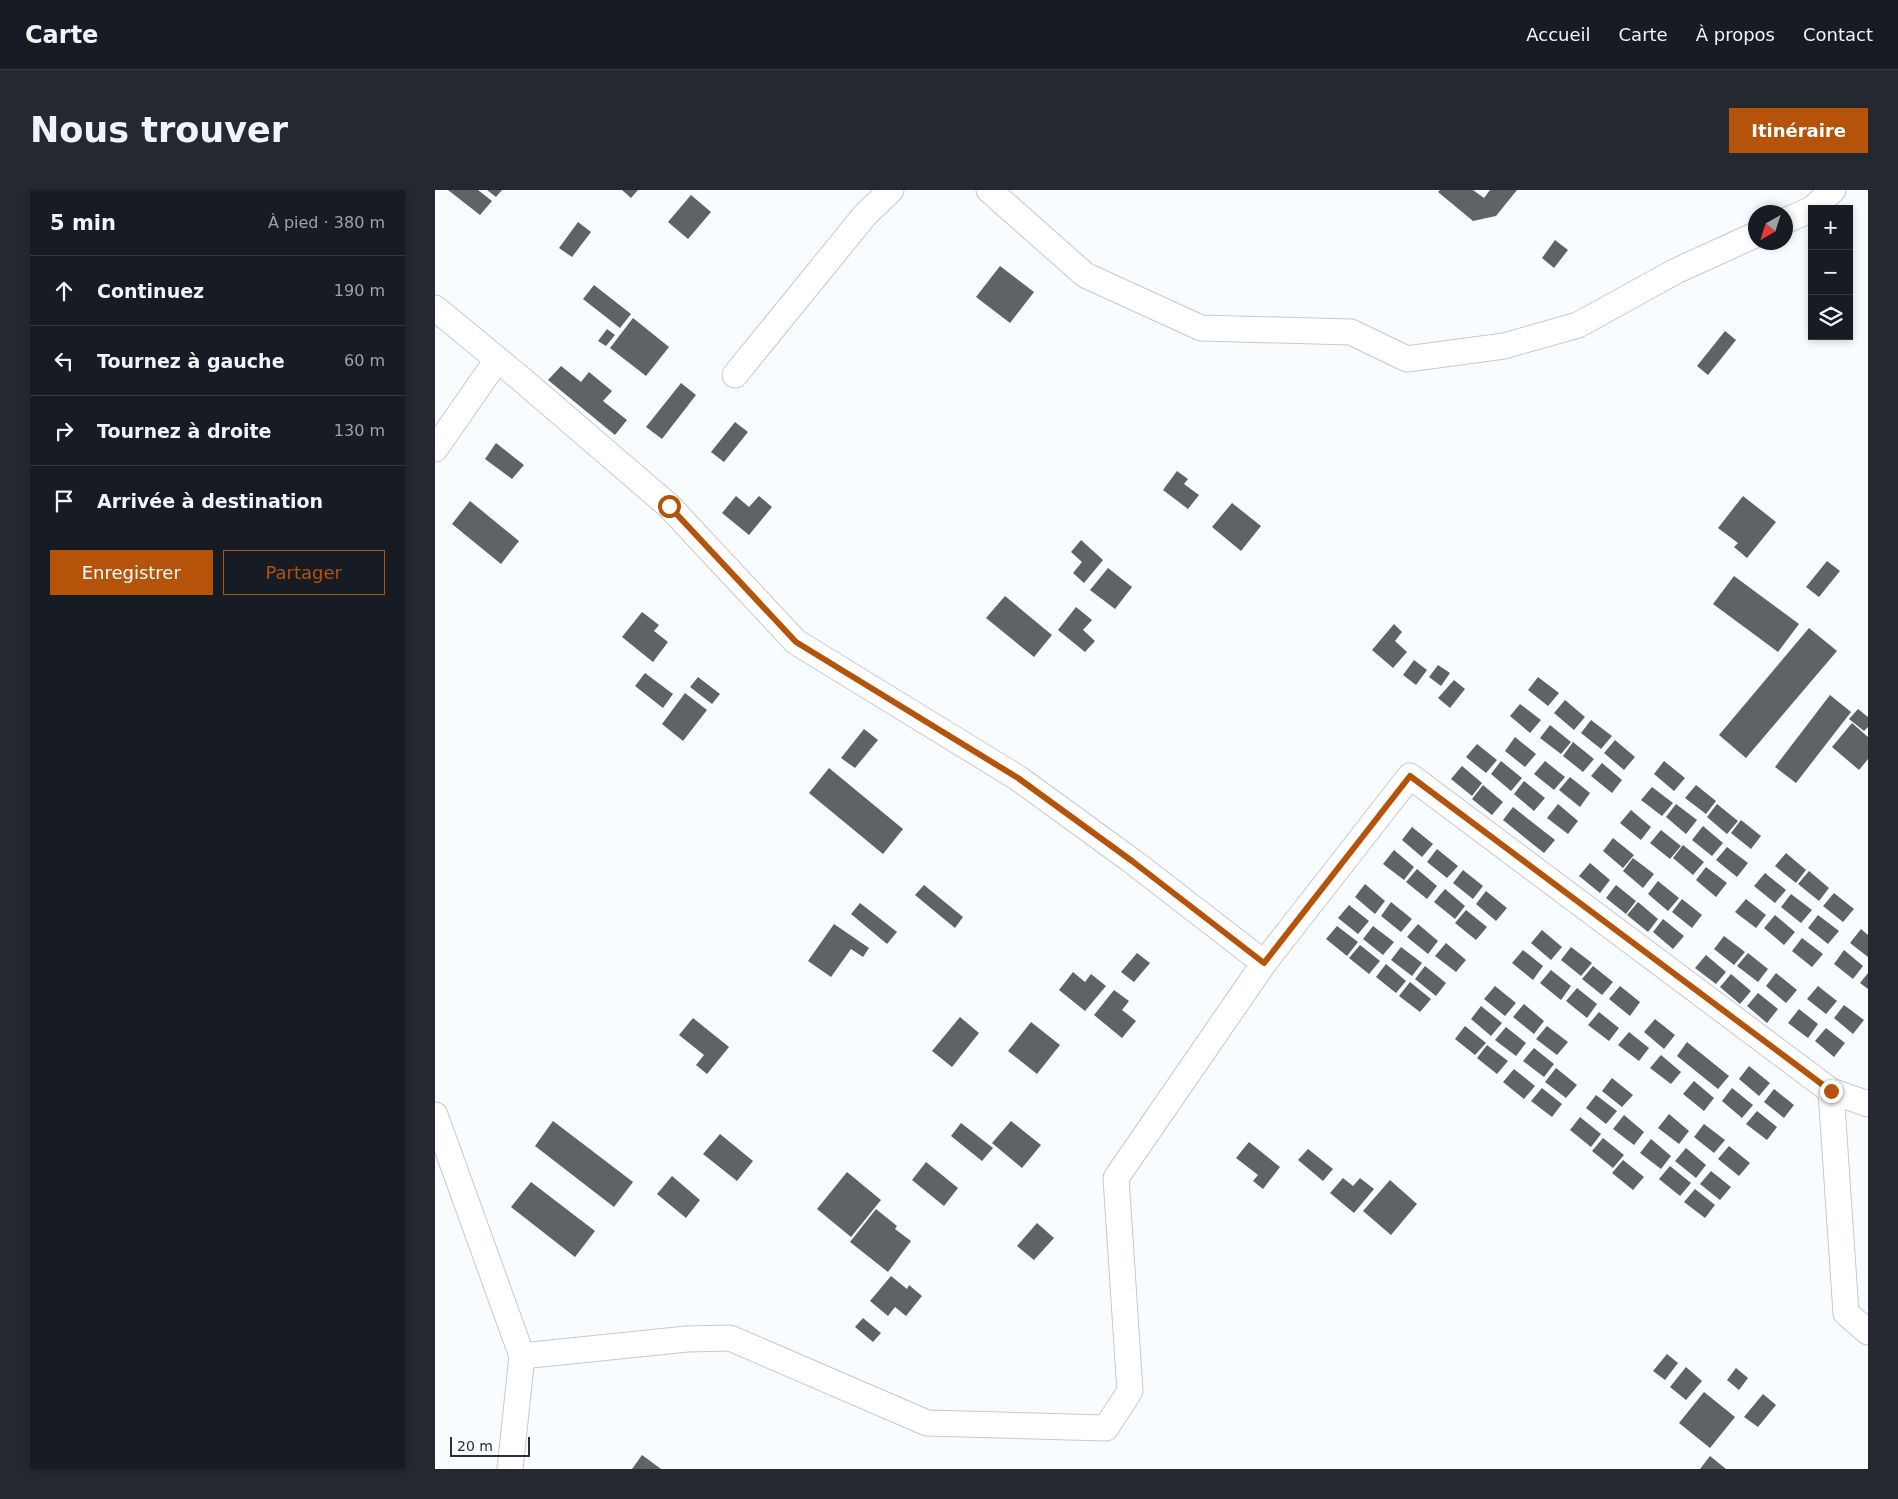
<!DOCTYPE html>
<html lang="fr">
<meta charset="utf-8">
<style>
body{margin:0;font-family:"DejaVu Sans",sans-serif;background:#242831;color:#f1f3f6}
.controls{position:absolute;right:15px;top:15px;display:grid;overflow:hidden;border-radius:0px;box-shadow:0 2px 8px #0003}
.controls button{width:45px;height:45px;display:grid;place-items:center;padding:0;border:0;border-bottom:1px solid #363941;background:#171b24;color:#f1f3f6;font:25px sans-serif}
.compass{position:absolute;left:1313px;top:15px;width:45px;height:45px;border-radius:50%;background:#171b24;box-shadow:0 2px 8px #0003;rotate:219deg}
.scale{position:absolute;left:15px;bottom:12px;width:80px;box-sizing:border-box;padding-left:5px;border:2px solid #2c2e2f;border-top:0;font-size:14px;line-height:18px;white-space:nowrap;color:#2c2e2f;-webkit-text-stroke:4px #f8fcff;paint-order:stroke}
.stop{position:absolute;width:15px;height:15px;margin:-11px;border:4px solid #b45309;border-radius:50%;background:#fff}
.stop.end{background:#b45309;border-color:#fff;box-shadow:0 1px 5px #0008}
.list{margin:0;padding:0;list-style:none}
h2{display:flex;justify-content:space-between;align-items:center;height:65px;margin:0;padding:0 20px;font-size:21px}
h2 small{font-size:16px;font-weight:400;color:#9ea1a6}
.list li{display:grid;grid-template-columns:32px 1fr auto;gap:15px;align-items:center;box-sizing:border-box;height:70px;padding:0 20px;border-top:1px solid #363941}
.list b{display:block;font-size:19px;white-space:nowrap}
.list em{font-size:16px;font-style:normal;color:#9ea1a6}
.actions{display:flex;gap:10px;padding:15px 20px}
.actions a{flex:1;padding:11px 0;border:1px solid #b45309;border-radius:0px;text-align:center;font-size:18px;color:#b45309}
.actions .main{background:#b45309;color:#fff}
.icon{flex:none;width:28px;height:28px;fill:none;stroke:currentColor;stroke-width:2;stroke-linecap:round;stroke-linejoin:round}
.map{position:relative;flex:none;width:1433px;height:1279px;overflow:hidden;border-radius:0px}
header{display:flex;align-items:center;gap:30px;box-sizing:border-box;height:70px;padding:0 25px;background:#171b24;border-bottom:1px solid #363941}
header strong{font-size:24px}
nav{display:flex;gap:28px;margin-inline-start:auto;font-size:18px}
.intro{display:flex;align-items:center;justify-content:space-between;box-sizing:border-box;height:120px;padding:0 30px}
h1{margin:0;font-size:35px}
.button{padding:12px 22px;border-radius:0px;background:#b45309;color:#fff;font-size:18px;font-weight:700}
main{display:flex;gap:30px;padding:0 30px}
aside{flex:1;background:#171b24;border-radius:0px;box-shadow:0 2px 8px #0003}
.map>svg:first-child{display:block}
</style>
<header>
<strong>Carte</strong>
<nav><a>Accueil</a><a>Carte</a><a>À propos</a><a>Contact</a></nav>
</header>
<div class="intro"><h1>Nous trouver</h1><a class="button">Itinéraire</a></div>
<main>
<aside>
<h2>5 min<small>À pied · 380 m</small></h2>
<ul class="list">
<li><svg class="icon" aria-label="ahead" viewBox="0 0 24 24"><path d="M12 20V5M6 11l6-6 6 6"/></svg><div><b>Continuez</b></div><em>190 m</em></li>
<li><svg class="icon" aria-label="left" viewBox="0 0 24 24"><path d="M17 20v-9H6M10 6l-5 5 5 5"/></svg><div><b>Tournez à gauche</b></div><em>60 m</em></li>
<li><svg class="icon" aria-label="right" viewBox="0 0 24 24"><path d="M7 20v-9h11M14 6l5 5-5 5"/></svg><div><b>Tournez à droite</b></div><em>130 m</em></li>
<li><svg class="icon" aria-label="arrive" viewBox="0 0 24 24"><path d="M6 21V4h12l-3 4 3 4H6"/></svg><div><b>Arrivée à destination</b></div></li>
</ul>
<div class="actions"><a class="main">Enregistrer</a><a>Partager</a></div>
</aside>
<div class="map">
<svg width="1433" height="1279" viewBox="0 0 1433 1279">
<rect width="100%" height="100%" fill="#f8fcff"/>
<g fill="#5f6366">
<path d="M13,0H43L57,11L45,25Z"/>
<path d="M52,0H67L61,7Z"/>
<path d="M187,0H203L196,8Z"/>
<path d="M1005,0H1038L1049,8L1055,0H1082L1061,26L1038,31L1003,2Z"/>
<path d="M256,5L276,22L253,49L233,32Z"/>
<path d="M143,32L156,42L137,67L124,58Z"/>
<path d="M1120,50L1133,60L1119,78L1107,68Z"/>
<path d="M565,76L599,102L575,133L541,107Z"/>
<path d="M159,95L196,124L185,138L148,109Z"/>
<path d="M198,128L234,157L211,186L175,158Z"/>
<path d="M172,139L180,145L171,156L163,151Z"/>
<path d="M1290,141L1301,150L1273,185L1262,176Z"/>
<path d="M126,176L146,192L154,182L177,201L168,211L192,230L180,245L113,190Z"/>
<path d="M246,193L261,205L227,249L211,237Z"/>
<path d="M300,232L313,242L289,272L276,262Z"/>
<path d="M61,253L89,275L77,289L50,269Z"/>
<path d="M742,281L753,289L749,294L764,305L753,319L728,300Z"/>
<path d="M301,306L314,317L324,306L337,317L314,345L287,323Z"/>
<path d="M1308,306L1341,332L1312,368L1299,357L1303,353L1283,338Z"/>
<path d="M35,311L84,351L66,374L17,334Z"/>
<path d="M797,313L826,336L806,361L777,337Z"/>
<path d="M646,350L668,370L649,393L638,383L647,372L636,362Z"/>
<path d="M1392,371L1405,381L1384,407L1371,397Z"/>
<path d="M673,378L697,397L680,419L655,400Z"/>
<path d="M1299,386L1364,434L1343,462L1278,414Z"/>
<path d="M570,406L617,445L599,467L551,428Z"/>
<path d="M641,417L657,430L648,440L660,451L650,462L623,440Z"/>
<path d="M207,422L224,435L219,441L233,452L218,472L187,447Z"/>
<path d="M959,434L967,442L960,451L972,462L958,478L937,460Z"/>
<path d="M1374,438L1402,461L1311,568L1284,545Z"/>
<path d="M979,470L992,480L981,495L968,485Z"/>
<path d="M1003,475L1015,483L1006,496L994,487Z"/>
<path d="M210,483L238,504L228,518L200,496Z"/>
<path d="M263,487L285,504L277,514L255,497Z"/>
<path d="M1103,487L1124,503L1113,516L1093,500Z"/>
<path d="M1019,490L1030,499L1015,518L1003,508Z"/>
<path d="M250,503L272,520L248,551L227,534Z"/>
<path d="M1395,505L1416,522L1361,593L1340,577Z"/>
<path d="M1130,510L1150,527L1139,540L1119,523Z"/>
<path d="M1085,514L1106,530L1095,543L1075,526Z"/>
<path d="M1423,519L1433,527V537L1429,541L1414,529Z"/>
<path d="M1156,530L1177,546L1166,559L1146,543Z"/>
<path d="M1417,533L1433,547V569L1424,580L1397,557Z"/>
<path d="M1115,535L1136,552L1126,564L1105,548Z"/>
<path d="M429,539L443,550L420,578L406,568Z"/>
<path d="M1080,547L1101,564L1090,577L1070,561Z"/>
<path d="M1180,550L1200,567L1189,580L1169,563Z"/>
<path d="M1138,552L1159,569L1148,582L1128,566Z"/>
<path d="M1042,554L1062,570L1051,583L1031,567Z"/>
<path d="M1066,571L1087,588L1076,601L1056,584Z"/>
<path d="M1110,571L1130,587L1119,600L1099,584Z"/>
<path d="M1229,571L1250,588L1239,601L1219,584Z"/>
<path d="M1167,573L1187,590L1177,603L1156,586Z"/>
<path d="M1027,576L1047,593L1037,606L1016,589Z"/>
<path d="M394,578L468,639L448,664L374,603Z"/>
<path d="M1135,587L1155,603L1145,617L1124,600Z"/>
<path d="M1089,591L1110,608L1099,621L1079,604Z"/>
<path d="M1048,595L1068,612L1057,625L1037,609Z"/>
<path d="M1261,595L1281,611L1271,624L1250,608Z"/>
<path d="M1217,597L1238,613L1227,626L1206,610Z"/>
<path d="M1123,614L1143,631L1133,644L1112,628Z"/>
<path d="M1241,614L1262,630L1251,644L1231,627Z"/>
<path d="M1282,614L1303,631L1292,644L1272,627Z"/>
<path d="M1078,617L1120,650L1109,663L1068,630Z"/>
<path d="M1196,620L1216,637L1206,650L1185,633Z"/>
<path d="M1306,630L1326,646L1316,659L1296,643Z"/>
<path d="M1268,636L1288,653L1277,666L1257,650Z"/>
<path d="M977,637L998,654L987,667L967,650Z"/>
<path d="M1226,640L1246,656L1235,669L1215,653Z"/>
<path d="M1178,648L1199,665L1188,678L1168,661Z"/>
<path d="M1248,655L1269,672L1258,685L1238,668Z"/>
<path d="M1292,657L1313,673L1302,687L1281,670Z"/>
<path d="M1002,659L1023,676L1012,688L992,672Z"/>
<path d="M959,660L979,677L969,690L948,674Z"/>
<path d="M1351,663L1371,680L1361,693L1340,676Z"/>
<path d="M1198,668L1219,684L1208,698L1188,681Z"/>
<path d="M1155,673L1175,690L1165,703L1144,686Z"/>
<path d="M1271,677L1292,693L1281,707L1261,690Z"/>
<path d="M982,679L1002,696L992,709L971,692Z"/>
<path d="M1028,680L1048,696L1038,709L1018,693Z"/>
<path d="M1374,681L1394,698L1384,711L1363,694Z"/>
<path d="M1330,683L1351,700L1340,713L1319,696Z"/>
<path d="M1223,691L1244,708L1233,721L1213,704Z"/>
<path d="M930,694L950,711L940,724L920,707Z"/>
<path d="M489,695L528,727L520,738L480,705Z"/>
<path d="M1181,695L1201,711L1191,724L1171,708Z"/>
<path d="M1010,699L1030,716L1020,729L999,712Z"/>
<path d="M1051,701L1072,718L1061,731L1041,714Z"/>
<path d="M1399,703L1419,719L1408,732L1388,716Z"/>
<path d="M1356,704L1377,720L1366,733L1346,717Z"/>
<path d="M1247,709L1267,725L1257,738L1237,722Z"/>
<path d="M1311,709L1331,725L1321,738L1300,722Z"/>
<path d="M956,712L977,729L966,742L946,726Z"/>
<path d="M1203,712L1223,729L1213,742L1192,725Z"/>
<path d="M425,713L462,742L452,754L416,724Z"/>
<path d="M914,715L934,731L923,744L903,728Z"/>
<path d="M1031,720L1052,737L1041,750L1020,733Z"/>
<path d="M1340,725L1360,742L1349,755L1329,738Z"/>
<path d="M1383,725L1404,741L1393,754L1373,738Z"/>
<path d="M1228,729L1249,746L1238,759L1218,742Z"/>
<path d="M399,734L434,758L428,767L416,759L396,787L373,771Z"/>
<path d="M983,734L1003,751L993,764L972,747Z"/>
<path d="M902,736L923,752L912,766L891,749Z"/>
<path d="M938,736L959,752L948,765L928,749Z"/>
<path d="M1426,739L1433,745V767L1415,753Z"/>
<path d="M1107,740L1127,757L1116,770L1096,753Z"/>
<path d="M1289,746L1310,762L1299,775L1279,759Z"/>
<path d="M1367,748L1388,764L1377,777L1357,761Z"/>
<path d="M1011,753L1031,770L1021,782L1000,766Z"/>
<path d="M925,755L945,771L934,784L914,768Z"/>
<path d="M966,757L987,773L977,786L956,770Z"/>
<path d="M1136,757L1157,773L1146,786L1126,770Z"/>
<path d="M1088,760L1108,776L1098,790L1077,773Z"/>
<path d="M1409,760L1428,776L1418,789L1399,774Z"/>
<path d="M702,763L715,773L699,792L686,782Z"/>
<path d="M1313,763L1333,779L1323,792L1302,776Z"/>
<path d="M1271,765L1291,782L1281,794L1260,778Z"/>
<path d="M951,774L971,791L961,803L941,787Z"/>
<path d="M990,776L1011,793L1001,806L980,789Z"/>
<path d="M1158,776L1178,792L1167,805L1147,789Z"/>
<path d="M1116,780L1136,796L1126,810L1105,793Z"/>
<path d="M638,782L650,792L656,784L671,796L650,821L624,800Z"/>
<path d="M1341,783L1362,800L1351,813L1331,796Z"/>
<path d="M1433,783V799L1425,793Z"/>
<path d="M1296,784L1316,801L1305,814L1285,797Z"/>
<path d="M975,792L996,809L985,822L964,806Z"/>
<path d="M1060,796L1081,813L1070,826L1049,809Z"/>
<path d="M1185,796L1205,812L1195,826L1174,809Z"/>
<path d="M1383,796L1402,811L1391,824L1372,809Z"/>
<path d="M1142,798L1162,814L1152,828L1131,811Z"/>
<path d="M679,800L694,811L687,820L701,831L687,848L659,825Z"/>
<path d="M1323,803L1343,819L1332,833L1312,816Z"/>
<path d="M1089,814L1109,831L1099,844L1078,827Z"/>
<path d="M1409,815L1429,830L1418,844L1399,828Z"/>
<path d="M1046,816L1067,833L1056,846L1036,829Z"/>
<path d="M1364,819L1383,834L1373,848L1353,833Z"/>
<path d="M1164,822L1184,838L1174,851L1153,835Z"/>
<path d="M525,827L544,843L517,877L497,861Z"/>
<path d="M258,828L294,857L272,884L261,875L269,865L244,845Z"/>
<path d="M1220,829L1240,845L1229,859L1209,842Z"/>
<path d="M596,832L625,855L602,884L573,861Z"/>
<path d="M1030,836L1051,853L1040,865L1020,849Z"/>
<path d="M1112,836L1133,852L1122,865L1101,849Z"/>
<path d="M1071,837L1091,853L1081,866L1060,850Z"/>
<path d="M1391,838L1410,853L1399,867L1380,851Z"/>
<path d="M1194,842L1214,858L1204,871L1183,855Z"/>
<path d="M1252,852L1294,886L1283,899L1242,866Z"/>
<path d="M1052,855L1073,871L1062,884L1042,868Z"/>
<path d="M1099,858L1119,874L1109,887L1088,871Z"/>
<path d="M1226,865L1246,882L1236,894L1215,878Z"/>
<path d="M1314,876L1335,893L1324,906L1304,889Z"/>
<path d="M1121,878L1142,895L1131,908L1110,892Z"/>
<path d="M1079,879L1100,896L1089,909L1068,892Z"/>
<path d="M1177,888L1198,905L1187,917L1167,901Z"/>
<path d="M1259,891L1279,908L1269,921L1248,904Z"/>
<path d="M1107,898L1127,914L1117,927L1096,911Z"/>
<path d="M1297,898L1318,915L1307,928L1287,911Z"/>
<path d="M1339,899L1359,915L1349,928L1329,912Z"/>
<path d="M1161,905L1182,921L1171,934L1151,918Z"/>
<path d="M1322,921L1342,937L1332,950L1311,934Z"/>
<path d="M1234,924L1254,941L1244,954L1223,938Z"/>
<path d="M1189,925L1209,942L1199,955L1178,939Z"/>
<path d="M1145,927L1166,944L1156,957L1135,940Z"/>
<path d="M118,931L198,992L179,1017L100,956Z"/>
<path d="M576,931L606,955L587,978L557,953Z"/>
<path d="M526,933L558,958L547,971L516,946Z"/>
<path d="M1269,934L1290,950L1279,963L1259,947Z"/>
<path d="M285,944L318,971L302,991L268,964Z"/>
<path d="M1168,948L1189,965L1178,978L1157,961Z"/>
<path d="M1216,949L1236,966L1226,979L1205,963Z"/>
<path d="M814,952L845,977L828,999L818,991L823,985L801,968Z"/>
<path d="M1294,956L1315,973L1304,986L1283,969Z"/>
<path d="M1251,958L1271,975L1261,988L1240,971Z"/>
<path d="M873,959L898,979L888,991L863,970Z"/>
<path d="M1188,970L1209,987L1198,1000L1177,983Z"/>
<path d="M491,972L523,998L509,1016L477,990Z"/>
<path d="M1235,976L1256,993L1245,1006L1224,989Z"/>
<path d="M1276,981L1296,997L1285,1010L1265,994Z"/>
<path d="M412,982L446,1010L416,1047L382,1019Z"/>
<path d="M237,986L265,1010L251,1028L222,1004Z"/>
<path d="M908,988L918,996L925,988L939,999L919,1023L895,1003Z"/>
<path d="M955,990L982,1014L956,1045L928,1021Z"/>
<path d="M96,992L160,1041L140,1067L76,1017Z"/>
<path d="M1260,999L1280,1015L1270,1028L1249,1012Z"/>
<path d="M441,1019L462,1036L460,1039L476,1051L453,1082L415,1052Z"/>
<path d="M602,1033L619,1048L599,1070L582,1056Z"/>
<path d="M456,1086L472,1099L474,1095L487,1106L471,1126L460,1117L453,1126L435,1111Z"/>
<path d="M428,1128L446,1143L438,1152L420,1137Z"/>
<path d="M1232,1164L1243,1173L1230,1190L1218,1181Z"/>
<path d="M1251,1177L1267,1191L1251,1210L1235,1197Z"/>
<path d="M1301,1178L1313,1188L1304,1200L1292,1190Z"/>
<path d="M1269,1202L1300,1227L1275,1258L1244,1233Z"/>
<path d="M1328,1204L1341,1215L1323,1237L1309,1227Z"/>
<path d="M207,1265L226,1279H197Z"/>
<path d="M1275,1266L1291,1279H1265Z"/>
</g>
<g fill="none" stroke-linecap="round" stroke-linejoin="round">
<g stroke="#c6cacd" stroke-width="27">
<g id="minor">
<path d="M554,0L650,85L766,138L916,142L972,169L1069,156L1143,135L1241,81L1320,45"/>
<path d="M1377,19L1398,0"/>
<path d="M1350,31L1377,19"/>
<path d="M0,118L85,188L234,316L361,452L583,588L697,671L829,773L975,586L1396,901L1433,914"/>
<path d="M300,185L430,25L456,0"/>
<path d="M0,259L62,170"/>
<path d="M1396,901L1411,1123L1433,1142"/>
<path d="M0,925L87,1166L75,1279"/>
<path d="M87,1166L252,1149L295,1148L492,1233L671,1238L695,1201L681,988L829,773"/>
</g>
</g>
<use href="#minor" stroke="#fff" stroke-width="25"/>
</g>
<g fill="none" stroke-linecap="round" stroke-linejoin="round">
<path stroke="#b45309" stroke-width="6" d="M234,316L361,452L583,588L697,671L829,773L975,586L1396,901"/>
</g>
</svg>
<div class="controls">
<button>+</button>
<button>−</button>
<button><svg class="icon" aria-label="layers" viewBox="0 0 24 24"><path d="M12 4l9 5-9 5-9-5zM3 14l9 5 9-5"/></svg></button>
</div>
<svg class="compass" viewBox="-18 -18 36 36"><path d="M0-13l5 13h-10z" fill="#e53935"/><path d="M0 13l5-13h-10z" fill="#9ea1a6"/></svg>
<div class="scale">20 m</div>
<div class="stop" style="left:234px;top:316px"></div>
<div class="stop end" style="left:1396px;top:901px"></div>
</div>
</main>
